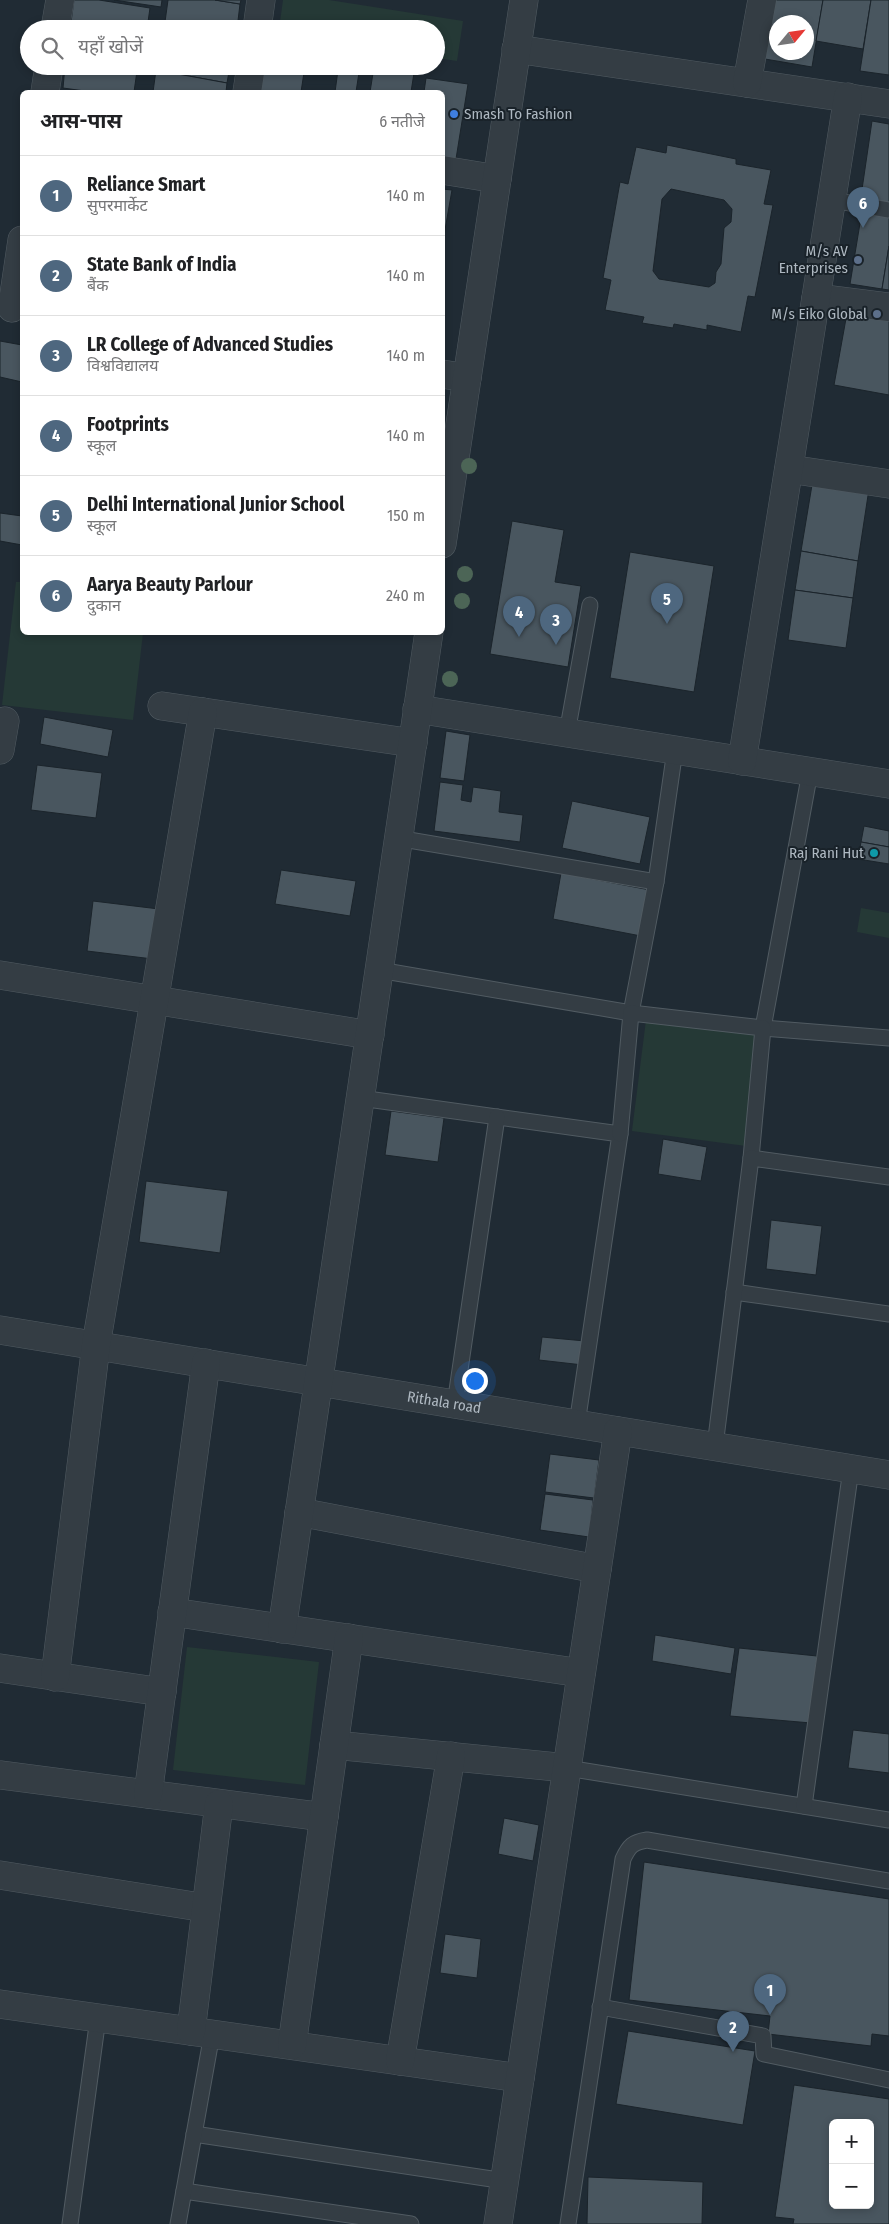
<!DOCTYPE html>
<html lang="hi">
<meta charset="utf-8">
<style>
body{margin:0;font-family:"Fira Sans Condensed","Noto Sans Devanagari",sans-serif;background:#f6f6f6;color:#202124}
.controls{position:absolute;right:15px;bottom:15px;display:grid;overflow:hidden;border-radius:8px;box-shadow:0 2px 8px #0003}
.controls button{width:45px;height:45px;display:grid;place-items:center;padding:0;border:0;border-bottom:1px solid #e0e0e0;background:#fff;color:#202124;font:25px sans-serif}
.compass{position:absolute;left:769px;top:15px;width:45px;height:45px;border-radius:50%;background:#fff;box-shadow:0 2px 8px #0003;rotate:61deg}
.you{position:absolute;left:474px;top:1380px;width:18px;height:18px;margin:-12px;border:4px solid #fff;border-radius:50%;background:#1a73e8;box-shadow:0 0 0 8px #1a73e833}
.badge{display:grid;place-items:center;width:32px;height:32px;border-radius:50%;background:#4e677f;color:#fff;font-size:16px;font-weight:700}
.pin{position:absolute;translate:-50% -41px;filter:drop-shadow(0 1px 2px #0008)}
.pin::after{content:'';position:absolute;top:26px;width:18px;height:15px;background:inherit;clip-path:polygon(0 0,100% 0,50% 100%)}
.list{margin:0;padding:0;list-style:none}
h2{display:flex;justify-content:space-between;align-items:center;height:65px;margin:0;padding:0 20px;font-size:21px}
h2 small{font-size:16px;font-weight:400;color:#757577}
.list li{display:grid;grid-template-columns:32px 1fr auto;gap:15px;align-items:center;box-sizing:border-box;height:80px;padding:0 20px;border-top:1px solid #e0e0e0}
.list b{display:block;font-size:19px;white-space:nowrap}
.list p{margin:0;font-size:16px;white-space:nowrap;color:#757577}
.list em{font-size:16px;font-style:normal;color:#757577}
.icon{flex:none;width:28px;height:28px;fill:none;stroke:currentColor;stroke-width:2;stroke-linecap:round;stroke-linejoin:round}
.map{position:relative;flex:none;width:889px;height:2224px;overflow:hidden}
.search{position:absolute;background:#fff;box-shadow:0 2px 8px #0003;left:20px;top:20px;width:425px;height:55px;display:flex;align-items:center;gap:12px;box-sizing:border-box;padding:0 18px;border-radius:28px;color:#757577;font-size:19px}
.panel{position:absolute;background:#fff;box-shadow:0 2px 8px #0003;left:20px;top:90px;width:425px;height:545px;border-radius:8px}
.map>svg:first-child{display:block}
</style>
<div class="map">
<svg width="889" height="2224" viewBox="0 0 889 2224">
<rect width="100%" height="100%" fill="#202b34"/>
<g fill="#253936">
<path d="M283,0H329L463,21L457,61L436,58V29H279Z"/>
<path d="M16,582H22V632L143,633L133,720L2,705Z"/>
<path d="M861,908L889,913V938L857,932Z"/>
<path d="M646,1020L760,1035L746,1146L632,1131Z"/>
<path d="M187,1647L319,1662L305,1785L173,1770Z"/>
</g>
<g fill="#49565f" stroke="#1b242b" fill-rule="evenodd">
<path d="M74,0H99L150,8L147,29H70Z"/>
<path d="M114,0H162L161,7Z"/>
<path d="M168,0H215L240,4L237,29H164Z"/>
<path d="M215,0H241L240,4Z"/>
<path d="M775,0H823L812,67L765,59ZM776,22H806V52H776Z"/>
<path d="M823,0H871L863,49L816,41Z"/>
<path d="M871,0H889V75L860,71Z"/>
<path d="M65,66H106L137,71L134,92H92L63,88Z"/>
<path d="M157,66H230L227,83L156,70Z"/>
<path d="M262,66H305L301,92H258Z"/>
<path d="M321,66H360L356,92H335L338,70Z"/>
<path d="M374,67L414,73L411,92H370Z"/>
<path d="M156,70L227,83L226,92H153Z"/>
<path d="M426,78L468,84L456,159L442,157V92H424Z"/>
<path d="M872,121L889,124V207L860,203Z"/>
<path d="M667,145L736,159V164L771,170L764,204L773,205L755,297L748,296L741,332L707,325V330L674,324L673,328L642,323L644,317L605,310L611,280L603,278L620,182L628,184L636,147L666,153ZM671,189L724,200L732,209L731,222L724,228L721,264L716,272L715,283L709,287L659,279L653,271L662,199Z"/>
<path d="M442,189L452,190L442,247Z"/>
<path d="M862,211L889,215V246L882,289L850,284Z"/>
<path d="M889,246V290L882,289Z"/>
<path d="M847,313L889,320V395L834,385Z"/>
<path d="M0,341L22,345V382L0,377Z"/>
<path d="M813,479L869,489L858,561L801,551Z"/>
<path d="M0,513L22,516V545L0,541Z"/>
<path d="M512,521L564,530L555,582L581,586L568,667L490,654Z"/>
<path d="M801,551L858,561L853,598L795,590Z"/>
<path d="M630,552L714,566L694,692L610,678Z"/>
<path d="M795,590L853,598L846,648L788,640Z"/>
<path d="M44,717L113,730L108,757L40,744Z"/>
<path d="M446,731L470,735L464,781L440,778Z"/>
<path d="M37,765L102,773L96,818L31,810Z"/>
<path d="M440,782L463,785L461,800L471,802L473,787L501,791L499,812L523,815L520,842L434,831Z"/>
<path d="M572,801L650,817L640,864L562,848Z"/>
<path d="M864,826L889,831V847L861,842Z"/>
<path d="M861,842L889,847V864L858,859Z"/>
<path d="M281,870L356,881L350,916L275,904Z"/>
<path d="M561,873L650,890L641,936L553,919Z"/>
<path d="M93,901L159,909L153,959L87,951Z"/>
<path d="M391,1111L444,1118L438,1162L385,1155Z"/>
<path d="M663,1139L707,1147L701,1181L658,1174Z"/>
<path d="M146,1181L228,1191L220,1253L139,1242Z"/>
<path d="M771,1220L822,1226L816,1275L766,1269Z"/>
<path d="M542,1337L585,1341L583,1365L539,1360Z"/>
<path d="M550,1454L599,1460L594,1498L545,1492Z"/>
<path d="M545,1494L593,1500L589,1537L540,1530Z"/>
<path d="M655,1635L735,1648L731,1674L652,1661Z"/>
<path d="M739,1648L817,1656L811,1723L730,1716Z"/>
<path d="M853,1730L889,1734V1773L848,1768Z"/>
<path d="M504,1818L539,1825L533,1861L498,1854Z"/>
<path d="M644,1862L889,1899V2036L872,2034L871,2046L768,2034L770,2016L629,2000Z"/>
<path d="M445,1934L481,1939L477,1978L440,1973Z"/>
<path d="M628,2031L755,2051L743,2125L616,2104Z"/>
<path d="M794,2085L889,2099V2224H793L794,2219L775,2217ZM833,2123H870V2205H833Z"/>
<path d="M588,2177L703,2182L702,2224H587Z"/>
</g>
<g fill="none" stroke-linecap="round" stroke-linejoin="round">
<g stroke="#515b62" stroke-width="17">
<g id="lane">
<path d="M832,200L889,210"/>
<path d="M567,733L590,605"/>
<path d="M810,772L763,1028L889,1038"/>
<path d="M397,838L656,882"/>
<path d="M379,970L631,1013L656,882L675,750"/>
<path d="M360,1098L620,1134L577,1424"/>
<path d="M620,1134L631,1013L763,1028L751,1158"/>
<path d="M734,1292L889,1314"/>
<path d="M455,1404L497,1117"/>
<path d="M715,1446L751,1158L889,1177"/>
<path d="M567,1768L889,1820"/>
<path d="M804,1806L851,1469"/>
<path d="M600,2007L763,2036L764,2054L889,2080"/>
<path d="M194,2134L505,2181"/>
<path d="M184,2191L411,2224"/>
<path d="M70,2224L98,2018"/>
<path d="M178,2224L212,2034"/>
<path d="M568,2224L623,1859C629,1846 633,1842 647,1840L889,1881"/>
</g>
</g>
<g stroke="#515b62" stroke-width="29">
<g id="street">
<path d="M55,29L60,0"/>
<path d="M257,29L261,0"/>
<path d="M516,49L889,104"/>
<path d="M747,83L762,0"/>
<path d="M45,92L49,66"/>
<path d="M247,92L251,66"/>
<path d="M442,170L497,179"/>
<path d="M816,298L889,307"/>
<path d="M12,308L22,240"/>
<path d="M442,374L467,378"/>
<path d="M789,469L889,484"/>
<path d="M442,544L524,0"/>
<path d="M162,706L413,743"/>
<path d="M417,709L889,784"/>
<path d="M0,750L5,721"/>
<path d="M742,761L848,97"/>
<path d="M0,975L370,1035"/>
<path id="s1" d="M0,1330L889,1475"/>
<path d="M299,1512L597,1569"/>
<path d="M172,1612L581,1673"/>
<path d="M282,1629L429,632"/>
<path d="M0,1668L162,1692"/>
<path d="M55,1677L96,1345L203,712"/>
<path d="M334,1745L567,1768"/>
<path d="M0,1775L324,1817"/>
<path d="M148,1794L206,1363"/>
<path d="M0,1875L206,1908"/>
<path d="M0,2004L520,2078"/>
<path d="M191,2031L219,1804"/>
<path d="M292,2045L349,1638"/>
<path d="M400,2061L451,1756"/>
<path d="M498,2224L618,1431"/>
</g>
</g>
<use href="#lane" stroke="#343d44" stroke-width="15"/>
<use href="#street" stroke="#343d44" stroke-width="28"/>
</g>
<g fill="#4c6556">
<circle cx="469" cy="466" r="8"/>
<circle cx="465" cy="574" r="8"/>
<circle cx="462" cy="601" r="8"/>
<circle cx="450" cy="679" r="8"/>
</g>
<circle fill="#3f7fe0" stroke="#192229" stroke-width="2" cx="454" cy="114" r="5"/>
<g fill="#5c6f8a" stroke="#192229" stroke-width="2">
<circle cx="858" cy="260" r="5"/>
<circle cx="877" cy="314" r="5"/>
</g>
<circle fill="#0f9aa8" stroke="#192229" stroke-width="2" cx="874" cy="853" r="5"/>
<g text-anchor="middle" dominant-baseline="central" stroke-width="4" stroke-linejoin="round" paint-order="stroke">
<g font-size="15" fill="#aeb8c1" stroke="#192229" text-anchor="end">
<text x="464" y="114" text-anchor="start">Smash To Fashion</text>
<text x="848" y="251">M/s AV<tspan x="848" dy="17">Enterprises</tspan></text>
<text x="867" y="314">M/s Eiko Global</text>
<text x="864" y="853">Raj Rani Hut</text>
</g>
<g font-size="15" fill="#aeb8c1" stroke="#192229">
<text stroke="none"><textPath href="#s1" startOffset="450">Rithala road</textPath></text>
</g>
</g>
</svg>
<div class="controls">
<button>+</button>
<button>−</button>
</div>
<svg class="compass" viewBox="-18 -18 36 36"><path d="M0-13l5 13h-10z" fill="#e53935"/><path d="M0 13l5-13h-10z" fill="#757577"/></svg>
<div class="you"></div>
<div class="pin badge" style="left:770px;top:2015px">1</div>
<div class="pin badge" style="left:733px;top:2052px">2</div>
<div class="pin badge" style="left:556px;top:645px">3</div>
<div class="pin badge" style="left:519px;top:637px">4</div>
<div class="pin badge" style="left:667px;top:624px">5</div>
<div class="pin badge" style="left:863px;top:228px">6</div>
<div class="search"><svg class="icon" aria-label="search" viewBox="0 0 24 24"><circle cx="10" cy="10" r="6"/><path d="M15 15l6 6"/></svg>यहाँ खोजें</div>
<section class="panel">
<h2>आस-पास<small>6 नतीजे</small></h2>
<ul class="list">
<li><span class="badge">1</span><div><b>Reliance Smart</b><p>सुपरमार्केट</p></div><em>140 m</em></li>
<li><span class="badge">2</span><div><b>State Bank of India</b><p>बैंक</p></div><em>140 m</em></li>
<li><span class="badge">3</span><div><b>LR College of Advanced Studies</b><p>विश्वविद्यालय</p></div><em>140 m</em></li>
<li><span class="badge">4</span><div><b>Footprints</b><p>स्कूल</p></div><em>140 m</em></li>
<li><span class="badge">5</span><div><b>Delhi International Junior School</b><p>स्कूल</p></div><em>150 m</em></li>
<li><span class="badge">6</span><div><b>Aarya Beauty Parlour</b><p>दुकान</p></div><em>240 m</em></li>
</ul>
</section>
</div>
